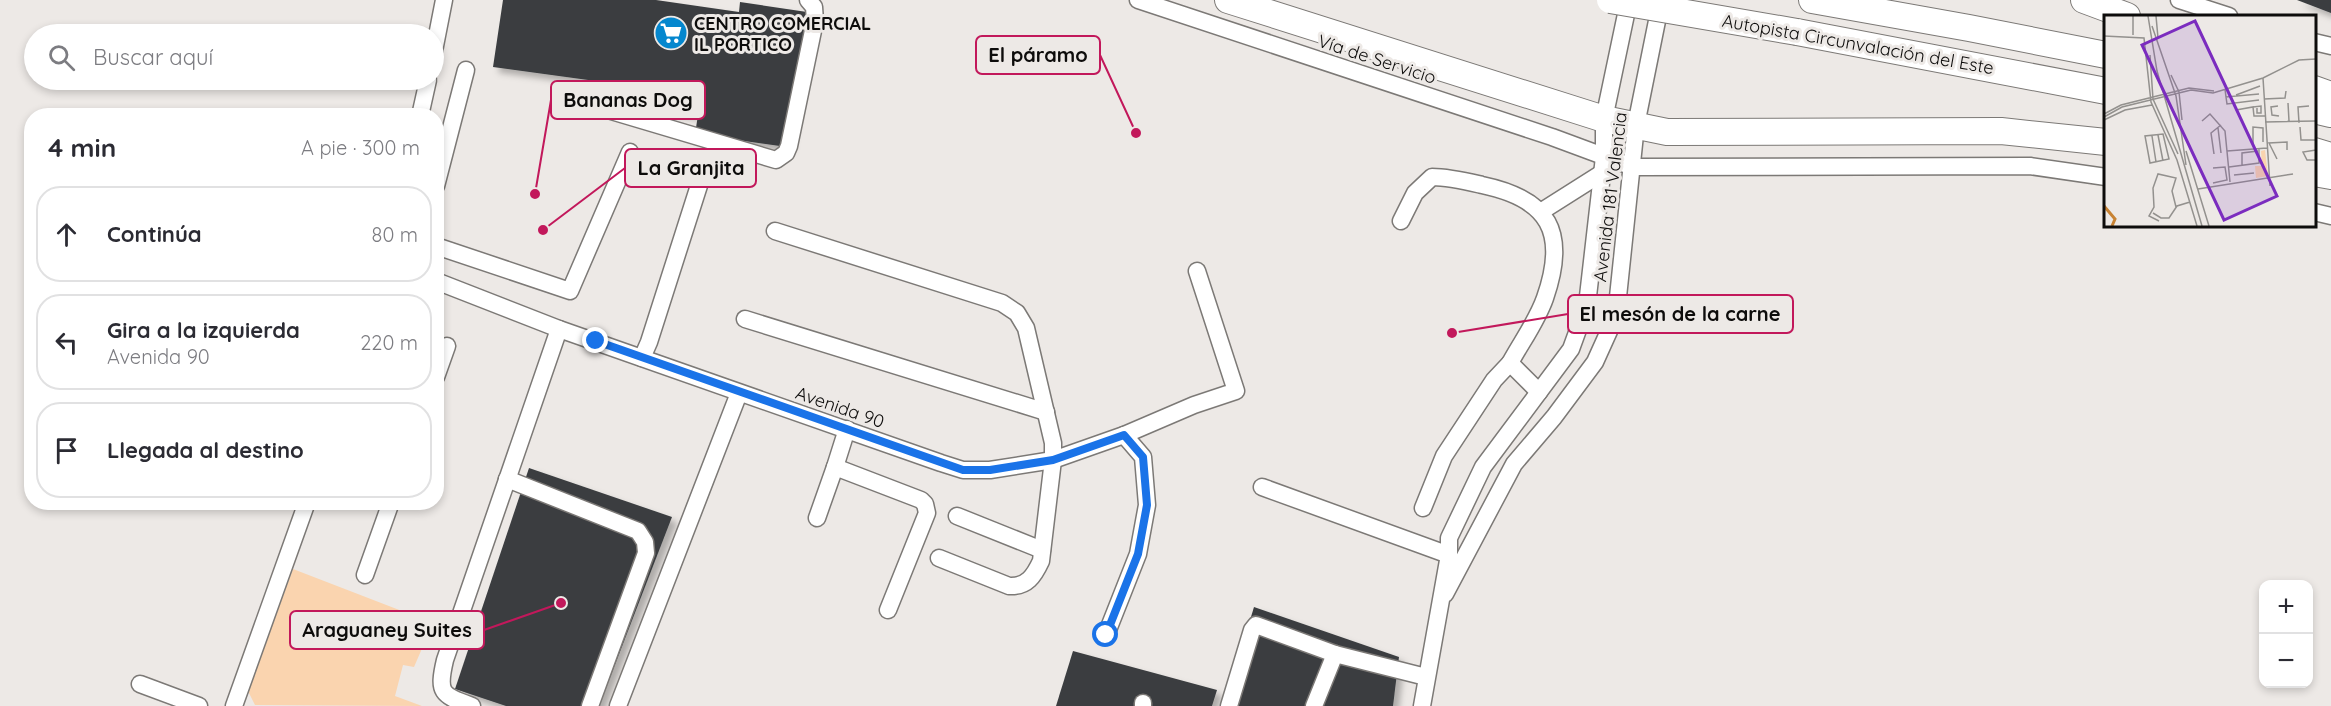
<!DOCTYPE html>
<html lang="es">
<meta charset="utf-8">
<style>
body{margin:0;font-family:Quicksand,sans-serif;background:#f2f2f3;color:#2b2b33}
.controls{position:absolute;right:18px;bottom:18px;display:grid;overflow:hidden;border-radius:12px;box-shadow:0 3px 9px #0003}
.controls button{width:54px;height:54px;display:grid;place-items:center;padding:0;border:0;border-bottom:2px solid #e1e1e2;background:#fff;color:#2b2b33;font:30px sans-serif}
.stop{position:absolute;width:18px;height:18px;margin:-14px;border:4px solid #1a73e8;border-radius:50%;background:#fff}
.stop.end{background:#1a73e8;border-color:#fff;box-shadow:0 2px 6px #0008}
.list{margin:0;padding:0;list-style:none}
h2{display:flex;justify-content:space-between;align-items:center;height:78px;margin:0;padding:0 24px;font-size:26px}
h2 small{font-size:20px;font-weight:400;color:#7c7c81}
.list li{display:grid;grid-template-columns:39px 1fr auto;gap:18px;align-items:center;box-sizing:border-box;height:96px;margin:0 12px 12px;padding:0 12px;border:2px solid #e1e1e2;border-radius:24px}
.list b{display:block;font-size:22px;white-space:nowrap}
.list p{margin:0;font-size:20px;white-space:nowrap;color:#7c7c81}
.list em{font-size:20px;font-style:normal;color:#7c7c81}
.icon{flex:none;width:33px;height:33px;fill:none;stroke:currentColor;stroke-width:2;stroke-linecap:round;stroke-linejoin:round}
.map{position:relative;flex:none;width:2331px;height:706px;overflow:hidden}
.search{position:absolute;background:#fff;box-shadow:0 3px 9px #0003;left:24px;top:24px;width:420px;height:66px;display:flex;align-items:center;gap:15px;box-sizing:border-box;padding:0 21px;border-radius:33px;color:#7c7c81;font-size:22px}
.panel{position:absolute;background:#fff;box-shadow:0 3px 9px #0003;left:24px;top:108px;width:420px;height:402px;border-radius:24px}
.map>svg:first-child{display:block}
</style>
<div class="map">
<svg width="2331" height="706" viewBox="0 0 2331 706">
<defs>
<filter id="shadow"><feDropShadow dx="5.5" dy="5.5" stdDeviation="3" flood-color="#0004"/></filter>
</defs>
<rect width="100%" height="100%" fill="#ede9e6"/>
<path fill="#fad4af" d="M293,569L433,623L414,667L403,665L395,696L422,706L255,705L248,691Z"/>
<g fill="#3b3e40" filter="url(#shadow)">
<path d="M503,0H656L739,12L740,2L807,12L787,147L695,134L698,115L629,105L632,86L493,67Z"/>
<path d="M2297,0H2331V13Z"/>
<path d="M529,468L672,517L599,706H506L455,689Z"/>
<path d="M1254,607L1399,657L1393,706H1224Z"/>
<path d="M1073,651L1217,690L1212,706H1056Z"/>
</g>
<g fill="none" stroke-linecap="round" stroke-linejoin="round">
<g stroke="#7c7976" stroke-width="19">
<g id="minor">
<path d="M1138,0L1552,137L1633,167L2030,166L2106,177"/>
<path d="M2179,0L2229,16"/>
<path d="M2314,42L2331,46"/>
<path d="M434,51L444,0"/>
<path d="M564,97L776,160L786,153L789,146L815,21L814,7L808,0"/>
<path d="M420,116L428,80"/>
<path d="M436,186L466,70"/>
<path d="M1542,211L1602,173"/>
<path d="M2314,212L2331,216"/>
<path d="M1401,221L1415,193L1432,177C1449,177 1465,181 1482,185C1549,199 1568,232 1545,298C1537,321 1522,341 1510,363L1539,392"/>
<path d="M775,231L1002,303L1017,313L1026,328L1053,443V460L1041,561C1034,576 1027,587 1009,586L939,558"/>
<path d="M436,246L570,291L630,152"/>
<path d="M436,281L559,329L941,463L963,470H990L1053,460L1124,435L1194,405L1236,391L1197,271"/>
<path d="M745,319L1046,412"/>
<path d="M642,358L649,342L702,176"/>
<path d="M436,377L447,346"/>
<path d="M847,429L835,467L921,500L925,504L927,513L888,610"/>
<path d="M507,479L638,531L645,542L646,553L590,706"/>
<path d="M1262,487L1449,555"/>
<path d="M1423,508L1444,456L1494,380L1510,363"/>
<path d="M957,516L1042,550"/>
<path d="M817,518L835,467"/>
<path d="M365,575L391,502"/>
<path d="M1445,594L1514,464L1554,417L1595,362L1609,331L1618,297L1636,125L1661,1"/>
<path d="M1106,635L1138,554L1147,505L1143,457L1124,435"/>
<path d="M140,684L199,706"/>
<path d="M234,706L307,502"/>
<path d="M472,706C442,695 437,694 445,660L559,329"/>
<path d="M618,706L739,393"/>
<path d="M1143,706V703"/>
<path d="M1229,706L1252,630L1256,625L1335,654"/>
<path d="M1314,706L1335,654L1426,677"/>
<path d="M1422,706L1449,555V538L1483,467L1571,349L1587,305L1604,157V119L1629,0"/>
</g>
</g>
<g stroke="#7c7976" stroke-width="28">
<g id="highway">
<path d="M1228,0L1604,119L1667,132L2001,131L2106,142"/>
<path d="M1812,0L1969,28L2106,55"/>
<path d="M2084,0L2127,16"/>
<path d="M1797,32L2106,91"/>
<path d="M2314,89L2331,95"/>
<path d="M2314,110L2331,114"/>
<path d="M2314,151L2331,156"/>
<path d="M2314,173L2331,176"/>
</g>
</g>
<use href="#minor" stroke="#fff" stroke-width="16"/>
<use href="#highway" stroke="#fff" stroke-width="26"/>
<g stroke="#7c7976" stroke-width="28" stroke-linecap="butt">
<path id="highway-bridge" d="M1610,0L1797,32"/>
</g>
<use href="#highway-bridge" stroke="#fff" stroke-width="26"/>
</g>
<g fill="none" stroke-linecap="round" stroke-linejoin="round">
<path stroke="#1a73e8" stroke-width="8" d="M596,341L963,470H990L1053,460L1124,435L1143,457L1147,505L1138,554L1106,635"/>
</g>
<defs>
<g id="supermarket-disc" transform="scale(1.725)"><circle r="9.5" fill="#0587ce" stroke="#ede9e6"/><path d="M-6-5.5h2.5l.6 2H6L4.5 2H-2.5L-4.4-4H-6ZM-1.5 3.2a1.3 1.3 0 1 0 .1 0ZM3 3.2a1.3 1.3 0 1 0 .1 0Z" fill="#fff"/></g>
</defs>
<g fill-rule="evenodd">
<use href="#supermarket-disc" x="671" y="33"/>
</g>
<g text-anchor="middle" dominant-baseline="central" stroke-width="6" stroke-linejoin="round" paint-order="stroke">
<g font-size="18" font-weight="bold" fill="#0d0c0b" stroke="#ede9e6" text-anchor="start">
<text x="694" y="23">CENTRO COMERCIAL<tspan x="694" dy="21">IL PORTICO</tspan></text>
</g>
<g font-size="18" fill="#0d0c0b" stroke="#ede9e6">
<text transform="translate(1858 44) rotate(10)">Autopista Circunvalación del Este</text>
<text transform="translate(1377 59) rotate(18)">Vía de Servicio</text>
<text transform="translate(1610 197) rotate(-83)">Avenida 181 Valencia</text>
<text transform="translate(840 407) rotate(19)">Avenida 90</text>
</g>
</g>
<g transform="translate(2104 15)">
<rect width="212" height="212" fill="#ede9e6"/>
<path d="M161,135L164,161L152,163L151,151H158L157,136Z" fill="#fad4af"/>
<path fill="none" stroke="#c88334" stroke-width="3" d="M0,191L11,204L8,211"/>
<path fill="none" stroke="#93918e" stroke-width="1.5" d="M29,1V20M44,1L53,56L98,211M52,1L54,23M48,11L72,81L82,150M0,21L40,23L47,87L73,145L93,211M46,40L49,84L74,139M67,60L75,77L78,105M159,63L166,171M121,74L122,82L155,79M132,80L156,71M122,82L123,89L155,85M160,84L181,83L182,76M184,88L185,106M174,91L167,92L168,100L175,101M149,92L157,91V98H153V93M132,95L149,92L150,101H161M0,99L17,90L85,73L110,76M0,102L18,92L87,75L109,78L159,63L195,45L212,44M0,105L21,95L48,90M98,106L106,99L121,116L126,167M161,107L212,106M195,108L194,92L205,91M196,112L197,125H212M114,113L117,138M59,119L65,144L46,148L41,121ZM54,120L59,146M48,121L52,147M149,130V112L159,113V127M212,135L199,137L203,145H212M82,136L105,211M123,136L163,133M110,139L107,118L117,110M173,144L165,128L183,127V135M138,150V138L154,136M125,152L155,148V134M130,160L150,158M109,168L123,165L121,152L109,153M94,174L189,159M49,198L57,203H65L73,191L86,187M55,206L45,201L50,192L49,173L54,159L72,163L68,176L72,192"/>
<path fill="#7b2cbf" fill-opacity="0.15" stroke="#7b2cbf" stroke-width="3" d="M91,6L173,181L120,205L38,30Z"/>
<rect width="212" height="212" fill="none" stroke="#0d0c0b" stroke-width="3"/>
</g>
<path fill="none" stroke="#c2185b" stroke-width="2" d="M1136 133L1100 55M535 194L551 100M543 230L625 168M1452 333L1568 314M561 603L484 630"/>
<g fill="#c2185b" stroke="#ede9e6" stroke-width="2">
<circle cx="1136" cy="133" r="6"/>
<circle cx="535" cy="194" r="6"/>
<circle cx="543" cy="230" r="6"/>
<circle cx="1452" cy="333" r="6"/>
<circle cx="561" cy="603" r="6"/>
</g>
<g fill="#ede9e6" stroke="#c2185b" stroke-width="2">
<rect x="976" y="36" width="124" height="38" rx="6"/>
<rect x="551" y="81" width="154" height="38" rx="6"/>
<rect x="625" y="149" width="131" height="38" rx="6"/>
<rect x="1568" y="295" width="225" height="38" rx="6"/>
<rect x="290" y="611" width="194" height="38" rx="6"/>
</g>
<g font-size="20" text-anchor="middle" font-weight="bold" fill="#0d0c0b">
<text x="1038" y="62">El páramo</text>
<text x="628" y="107">Bananas Dog</text>
<text x="691" y="175">La Granjita</text>
<text x="1680" y="321">El mesón de la carne</text>
<text x="387" y="637">Araguaney Suites</text>
</g>
</svg>
<div class="controls">
<button>+</button>
<button>−</button>
</div>
<div class="stop" style="left:1106px;top:635px"></div>
<div class="stop end" style="left:596px;top:341px"></div>
<div class="search"><svg class="icon" aria-label="search" viewBox="0 0 24 24"><circle cx="10" cy="10" r="6"/><path d="M15 15l6 6"/></svg>Buscar aquí</div>
<section class="panel">
<h2>4 min<small>A pie · 300 m</small></h2>
<ul class="list">
<li><svg class="icon" aria-label="ahead" viewBox="0 0 24 24"><path d="M12 20V5M6 11l6-6 6 6"/></svg><div><b>Continúa</b></div><em>80 m</em></li>
<li><svg class="icon" aria-label="left" viewBox="0 0 24 24"><path d="M17 20v-9H6M10 6l-5 5 5 5"/></svg><div><b>Gira a la izquierda</b><p>Avenida 90</p></div><em>220 m</em></li>
<li><svg class="icon" aria-label="arrive" viewBox="0 0 24 24"><path d="M6 21V4h12l-3 4 3 4H6"/></svg><div><b>Llegada al destino</b></div></li>
</ul>
</section>
</div>
